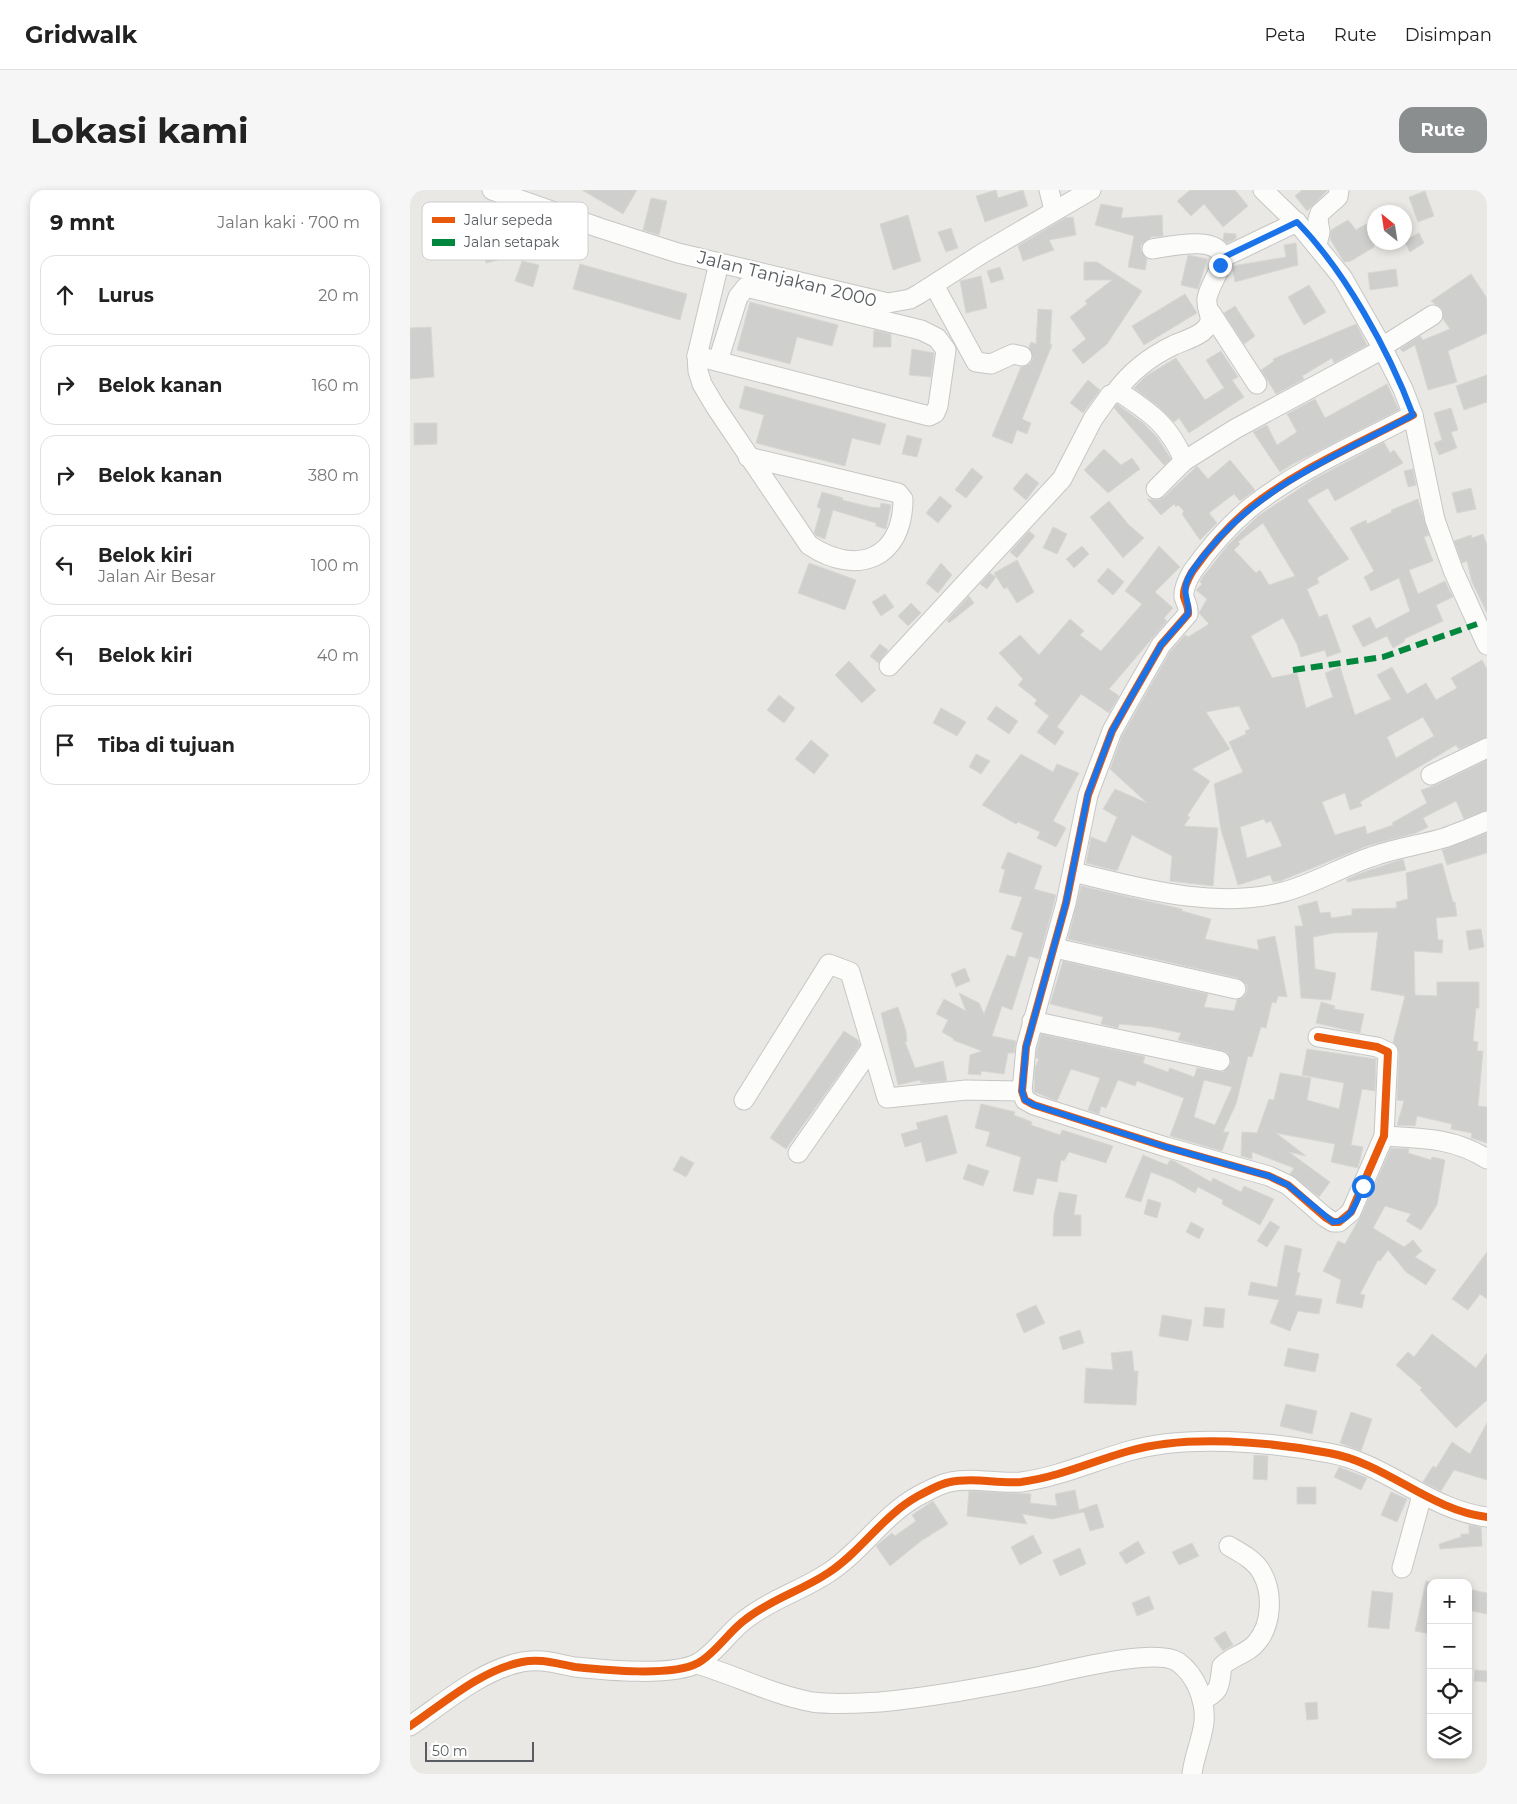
<!DOCTYPE html>
<html lang="id">
<meta charset="utf-8">
<style>
body{margin:0;font-family:Montserrat,sans-serif;background:#f6f6f6;color:#222}
.controls{position:absolute;right:15px;bottom:15px;display:grid;overflow:hidden;border-radius:10px;box-shadow:0 2px 8px #0003}
.controls button{width:45px;height:45px;display:grid;place-items:center;padding:0;border:0;border-bottom:1px solid #e0e0e0;background:#fff;color:#222;font:25px sans-serif}
.compass{position:absolute;left:957px;top:15px;width:45px;height:45px;border-radius:50%;background:#fff;box-shadow:0 2px 8px #0003;rotate:330deg}
.scale{position:absolute;left:15px;bottom:12px;width:109px;box-sizing:border-box;padding-left:5px;border:2px solid #595d61;border-top:0;font-size:14px;line-height:18px;white-space:nowrap;color:#595d61;-webkit-text-stroke:4px #fff;paint-order:stroke}
.stop{position:absolute;width:15px;height:15px;margin:-11px;border:4px solid #1a73e8;border-radius:50%;background:#fff}
.stop.end{background:#1a73e8;border-color:#fff;box-shadow:0 1px 5px #0008}
.list{margin:0;padding:0;list-style:none}
h2{display:flex;justify-content:space-between;align-items:center;height:65px;margin:0;padding:0 20px;font-size:21px}
h2 small{font-size:16px;font-weight:400;color:#767676}
.list li{display:grid;grid-template-columns:32px 1fr auto;gap:15px;align-items:center;box-sizing:border-box;height:80px;margin:0 10px 10px;padding:0 10px;border:1px solid #e0e0e0;border-radius:15px}
.list b{display:block;font-size:19px;white-space:nowrap}
.list p{margin:0;font-size:16px;white-space:nowrap;color:#767676}
.list em{font-size:16px;font-style:normal;color:#767676}
.icon{flex:none;width:28px;height:28px;fill:none;stroke:currentColor;stroke-width:2;stroke-linecap:round;stroke-linejoin:round}
.map{position:relative;flex:none;width:1077px;height:1584px;overflow:hidden;border-radius:15px}
header{display:flex;align-items:center;gap:30px;box-sizing:border-box;height:70px;padding:0 25px;background:#fff;border-bottom:1px solid #e0e0e0}
header strong{font-size:24px}
nav{display:flex;gap:28px;margin-inline-start:auto;font-size:18px}
.intro{display:flex;align-items:center;justify-content:space-between;box-sizing:border-box;height:120px;padding:0 30px}
h1{margin:0;font-size:35px}
.button{padding:12px 22px;border-radius:15px;background:#8b8e8f;color:#fff;font-size:18px;font-weight:700}
main{display:flex;gap:30px;padding:0 30px}
aside{flex:1;background:#fff;border-radius:15px;box-shadow:0 2px 8px #0003}
.map>svg:first-child{display:block}
</style>
<header>
<strong>Gridwalk</strong>
<nav><a>Peta</a><a>Rute</a><a>Disimpan</a></nav>
</header>
<div class="intro"><h1>Lokasi kami</h1><a class="button">Rute</a></div>
<main>
<aside>
<h2>9 mnt<small>Jalan kaki · 700 m</small></h2>
<ul class="list">
<li><svg class="icon" aria-label="ahead" viewBox="0 0 24 24"><path d="M12 20V5M6 11l6-6 6 6"/></svg><div><b>Lurus</b></div><em>20 m</em></li>
<li><svg class="icon" aria-label="right" viewBox="0 0 24 24"><path d="M7 20v-9h11M14 6l5 5-5 5"/></svg><div><b>Belok kanan</b></div><em>160 m</em></li>
<li><svg class="icon" aria-label="right" viewBox="0 0 24 24"><path d="M7 20v-9h11M14 6l5 5-5 5"/></svg><div><b>Belok kanan</b></div><em>380 m</em></li>
<li><svg class="icon" aria-label="left" viewBox="0 0 24 24"><path d="M17 20v-9H6M10 6l-5 5 5 5"/></svg><div><b>Belok kiri</b><p>Jalan Air Besar</p></div><em>100 m</em></li>
<li><svg class="icon" aria-label="left" viewBox="0 0 24 24"><path d="M17 20v-9H6M10 6l-5 5 5 5"/></svg><div><b>Belok kiri</b></div><em>40 m</em></li>
<li><svg class="icon" aria-label="arrive" viewBox="0 0 24 24"><path d="M6 21V4h12l-3 4 3 4H6"/></svg><div><b>Tiba di tujuan</b></div></li>
</ul>
</aside>
<div class="map">
<svg width="1077" height="1584" viewBox="0 0 1077 1584">
<rect width="100%" height="100%" fill="#e9e8e4"/>
<g fill="#cfcfcd" stroke="#d8d7d3" fill-rule="evenodd">
<path d="M172,0H227L213,24Z"/>
<path d="M586,0L588,8L613,0L618,16L575,32L566,6Z"/>
<path d="M780,0H825L838,16L813,37L794,14L781,26L767,11Z"/>
<path d="M892,0H918L897,21L885,6Z"/>
<path d="M1015,1L1024,26L1008,32L999,7Z"/>
<path d="M241,8L257,11L249,45L233,40Z"/>
<path d="M691,14L713,18L711,28L752,25L753,46L741,47L731,55V61L737,69L735,80L718,77L724,46L685,35Z"/>
<path d="M498,25L511,71L483,80L470,34Z"/>
<path d="M663,27L666,45L639,50L644,60L613,71L608,56L655,28Z"/>
<path d="M938,30L947,41V39L964,30V57L941,71L934,72L920,49L921,40Z"/>
<path d="M541,38L548,58L536,62L528,42Z"/>
<path d="M814,43L826,44V49L817,53L813,50Z"/>
<path d="M1009,43L1014,53L1000,62L994,51Z"/>
<path d="M886,53L888,75L825,92L822,76L876,67L874,55Z"/>
<path d="M84,54L88,70L76,73L73,57Z"/>
<path d="M778,65L797,69L788,99L771,95Z"/>
<path d="M112,71L129,75L123,97L105,91Z"/>
<path d="M674,72H687L732,101L697,154L673,174L662,160L676,149L660,127L677,114L675,111L702,90H674Z"/>
<path d="M170,74L277,104L270,130L163,99Z"/>
<path d="M590,77L594,89L581,93L577,81Z"/>
<path d="M986,79L988,96L960,100L958,83Z"/>
<path d="M1061,84L1077,108V143L1038,161L1047,192L1018,200L1005,155L993,162L990,159L1010,146L1013,150L1040,139L1033,129L1032,119L1021,111Z"/>
<path d="M571,86L577,118L556,123L550,91Z"/>
<path d="M899,95L916,122L894,135L878,107Z"/>
<path d="M775,104L787,123L734,155L722,136Z"/>
<path d="M340,112L428,135L422,156L387,147L380,174L327,160Z"/>
<path d="M825,116L845,146L834,154L814,123Z"/>
<path d="M628,119L642,120L640,154L642,155L612,229L621,233L617,244L607,240L602,254L582,246L611,177L620,174L623,169L619,157L621,152L626,154Z"/>
<path d="M946,134L957,155L924,173L922,168L892,186L894,189L866,204L851,180L864,171L863,169Z"/>
<path d="M21,137L24,187L0,189V138Z"/>
<path d="M464,140L481,144V157H463Z"/>
<path d="M502,159L524,163L521,187L499,185Z"/>
<path d="M811,161L828,187L822,190L834,207L779,243L769,228L764,232L748,216L724,198L736,186L766,168L795,210L814,198L796,170Z"/>
<path d="M1077,185V212L1054,220L1046,196Z"/>
<path d="M678,190L690,200L673,223L660,213Z"/>
<path d="M977,194L989,220L881,275L870,282L843,242L857,235L867,255L887,242L877,224L905,209L915,228Z"/>
<path d="M335,196L476,234L470,255L442,248L435,276L346,253L354,225L329,218Z"/>
<path d="M707,214L733,233L747,247L761,269L754,275L704,218Z"/>
<path d="M1041,218L1048,240L1041,242L1047,258L1029,265L1024,253L1032,250L1024,223Z"/>
<path d="M4,233H27V254L4,255Z"/>
<path d="M497,245L512,249L507,267L492,264Z"/>
<path d="M974,252L980,263L984,260L993,273L925,311L918,298L897,310L939,369L907,388L909,393L897,399L909,427L917,424L931,462L917,467L915,460L891,467L887,454L873,428L841,446L862,488L887,483L896,518L923,507L915,483L930,477L945,525L981,509L967,485L982,477L997,504L1016,493L1026,510L1047,498L1041,488L1072,470L1077,479V547L1049,559L1046,555L950,612L952,616L940,620L935,603L912,612L925,645L955,636L957,644L983,635L982,633L1017,613L1011,600L1026,595L1077,570V620L1054,629L1046,611L1013,628L1018,637L1006,643L957,656L870,691L863,692L860,685L828,695L811,640L804,594L833,582L819,552L836,544L835,541L840,539L829,516L796,522L820,559L782,579L800,591L777,626L780,627L774,636L808,638L803,696L760,691L762,666L722,645L707,681L676,673L681,647L696,653L707,627L693,619L705,599L737,613L700,579L712,546L760,462L775,445L778,447L799,434L789,423L797,409L786,400L792,394L790,392L792,388L818,355L848,326L904,289ZM853,333L885,386L859,395L850,380L846,383L824,360L830,354L828,352ZM1013,527L1024,546L986,568L977,547ZM854,629L856,633L861,631L872,656L837,668L830,637Z"/>
<path d="M694,259L711,275L722,268L730,279L698,303L674,280Z"/>
<path d="M820,270L845,300L830,311L824,304L799,323L807,333L790,350L772,324L774,321L768,315L766,317L764,314L751,325L737,309L748,310L754,307L787,276L798,289Z"/>
<path d="M562,278L573,287L556,308L545,300Z"/>
<path d="M1003,279L1006,295L998,297L994,281Z"/>
<path d="M616,283L629,293L616,310L603,299Z"/>
<path d="M1061,298L1066,319L1047,323L1042,303Z"/>
<path d="M412,302L433,308L432,310L461,317L470,318L471,313L481,315L476,339L466,336V333L423,320L415,349L407,346L404,343L411,319L407,317Z"/>
<path d="M530,306L542,316L528,333L516,323Z"/>
<path d="M1008,309L1019,345L1014,347L1023,371L999,380L1008,404L1035,391L1043,407L1026,415L1033,431L994,449L995,451L983,458L977,446L953,457L942,436L960,427L966,439L1000,421L989,388L961,401L954,387L964,381L940,338L956,330L957,334L982,322L981,320Z"/>
<path d="M699,311L719,335L734,348L713,368L680,327Z"/>
<path d="M643,337L657,344L647,364L633,358Z"/>
<path d="M619,341L625,346L607,368L600,362Z"/>
<path d="M1073,344L1077,355V423L1062,392L1057,371L1052,373L1044,351L1061,345L1062,348Z"/>
<path d="M672,356L679,364L664,378L656,369Z"/>
<path d="M749,356L770,377L745,402L763,418L754,428L757,431L699,499L709,506L699,523L671,504L647,537L654,542L645,555L627,542L639,526L624,514L627,510L608,495L613,489L589,463L610,445L629,465L660,429L674,441L670,445L691,461L732,414L715,401Z"/>
<path d="M607,370L624,402L607,413L597,397L594,399L584,383Z"/>
<path d="M399,373L446,390L435,420L388,403Z"/>
<path d="M531,373L542,385L528,403L516,393Z"/>
<path d="M698,378L714,392L703,405L687,391Z"/>
<path d="M580,383L586,387L577,399L570,394Z"/>
<path d="M475,404L484,417L471,426L462,412Z"/>
<path d="M559,406L564,413L539,433L537,430Z"/>
<path d="M501,413L511,423L498,436L488,426Z"/>
<path d="M470,454L478,460L468,473L460,466Z"/>
<path d="M439,471L466,500L452,513L425,485Z"/>
<path d="M369,505L385,518L374,533L357,520Z"/>
<path d="M586,516L608,531L599,544L577,529Z"/>
<path d="M531,518L556,532L547,546L523,533Z"/>
<path d="M401,550L419,565L404,584L385,569Z"/>
<path d="M566,564L580,571L571,584L559,577Z"/>
<path d="M611,564L643,582L647,574L669,583L643,631L656,638L646,657L627,648L630,642L608,632L606,634L572,615Z"/>
<path d="M1077,643V663L1037,675L1032,660Z"/>
<path d="M598,662L632,676L624,699L646,705L629,769L619,766L602,820L592,816L582,846L606,851L604,863H598L594,884L571,881V885L558,884L560,865L572,861L543,850L544,849L532,842L538,830L526,824L534,809L556,821L549,803L569,813L574,824L597,765L605,767L613,743L601,739L612,707L589,702L595,680L591,678Z"/>
<path d="M993,669L996,680L937,692V689L954,682Z"/>
<path d="M1032,673L1043,712H1045L1047,726L1026,728L1028,750H1033L1032,763L1004,761L1005,805L1027,806V792H1069V818H1066L1063,851L1068,852L1067,861H1073L1068,916L1077,917V953L1061,948L1062,943L1041,939L1042,934L1007,926L1005,936L987,935L994,911L987,910L989,863L983,852L995,806L961,800L968,742L923,743L903,747L905,779L926,783L921,810L891,808L885,736H893L888,716L907,711L910,723L920,722L921,728L942,725V719L987,718L986,712L998,709L996,683Z"/>
<path d="M671,696L772,719V721L801,729L795,749L849,760L847,750L865,746L877,807L868,806L866,813L862,812L856,838L851,837L842,867L838,866L826,914L813,942H819L812,961L760,946L774,908L727,891L725,896L708,890L696,918L691,916L689,924L678,920L690,888L661,879L647,911L624,902L625,877L629,869L626,868L627,859L631,844L733,866L735,867L733,873L758,882L760,878L784,887L787,878L813,882L821,874L817,862L768,850L771,843L743,837L709,834L708,838L691,834L693,827L640,814L653,771L798,804L794,817L824,821L827,810L834,807L837,802V795L828,788L658,749ZM794,890L822,897L805,935L784,927Z"/>
<path d="M1071,739L1074,757L1059,760L1056,741Z"/>
<path d="M555,778L560,791L546,797L541,784Z"/>
<path d="M911,812L925,816L924,819L954,824L950,843L906,833Z"/>
<path d="M488,817L496,841L497,851L495,852L505,878L533,871L537,891L511,893L510,890L488,895L471,823Z"/>
<path d="M434,841L448,850L450,855L376,959L360,948Z"/>
<path d="M897,859L966,869L965,901L952,899L941,955L953,957L948,978L921,972L925,954L866,943L896,966L879,962L920,992L909,1007L880,984L884,978L842,962V969L831,966L832,942L847,943L859,909L864,910L870,883L901,888L897,910L929,919L934,893L892,885Z"/>
<path d="M571,914L605,922L604,925L622,932L621,935L650,945L652,940L703,956L696,973L659,962L654,971L651,970L647,992L627,988L623,1005L603,1001L611,967L576,956L580,942L565,938Z"/>
<path d="M537,925L547,963L516,972L511,952L495,957L491,944L508,939L506,933Z"/>
<path d="M981,958L999,959L998,963L1021,970L1022,967L1035,970L1027,1015L1011,1040L996,1031L1001,1024L975,1016L963,1038L994,1057L1003,1050L1012,1061L1005,1067L1026,1080L1016,1095L996,1082L978,1060L970,1071L968,1070L950,1104L955,1105L952,1118L926,1113L931,1090L913,1081L928,1051L935,1054L951,1026Z"/>
<path d="M733,965L757,975L760,970L764,971L801,992L803,988L831,1002L834,996L864,1009L850,1035L812,1014L813,1010L788,997L785,1003L762,990L741,982L731,1012L715,1007Z"/>
<path d="M271,966L284,973L276,987L263,980Z"/>
<path d="M558,974L579,981L573,996L553,989Z"/>
<path d="M649,1002L667,1005L664,1025H671V1046H643L644,1024Z"/>
<path d="M738,1009L751,1013L747,1028L734,1024Z"/>
<path d="M860,1031L870,1037L857,1057L847,1051Z"/>
<path d="M781,1032L794,1039L789,1049L776,1042Z"/>
<path d="M875,1055L892,1059L887,1082L890,1083L885,1105L912,1109L909,1124L888,1121L880,1141L860,1133L869,1110L838,1105L841,1092L867,1097Z"/>
<path d="M1077,1062V1109L1070,1104L1058,1120L1042,1109Z"/>
<path d="M626,1115L635,1133L614,1143L606,1124Z"/>
<path d="M795,1117L815,1119L813,1138L793,1136Z"/>
<path d="M752,1125L782,1130L778,1151L749,1146Z"/>
<path d="M670,1140L674,1153L653,1160L649,1147Z"/>
<path d="M1022,1144L1066,1178L1077,1163V1210L1046,1238L1010,1200L1012,1198L986,1175L998,1162L1004,1167Z"/>
<path d="M878,1158L909,1164L905,1182L874,1176Z"/>
<path d="M722,1161L724,1181H728L726,1215L674,1213L676,1178L703,1180L701,1163Z"/>
<path d="M876,1214L907,1221L902,1244L870,1236Z"/>
<path d="M941,1222L962,1229L951,1261L930,1253Z"/>
<path d="M1077,1233V1290L1044,1280L1031,1301L1013,1292L1023,1276L1026,1278L1042,1252L1060,1264Z"/>
<path d="M844,1265L858,1266L857,1290L843,1289Z"/>
<path d="M929,1277L957,1288L951,1300L924,1287Z"/>
<rect x="887" y="1297" width="19" height="17"/>
<path d="M665,1300L669,1320L687,1314L694,1337L680,1341L674,1322L642,1329L612,1324L617,1334L557,1326L559,1301L621,1304L620,1313L647,1316L645,1304Z"/>
<path d="M981,1302L997,1309L987,1332L971,1325Z"/>
<path d="M523,1311L538,1334L511,1351L480,1376L466,1356L482,1343L485,1346L506,1331L502,1325Z"/>
<path d="M1059,1335L1071,1337L1072,1356L1030,1359L1029,1354L1051,1347V1344H1059Z"/>
<path d="M623,1345L632,1363L610,1375L601,1357Z"/>
<path d="M728,1351L735,1363L716,1374L709,1363Z"/>
<path d="M782,1353L789,1366L769,1375L762,1362Z"/>
<path d="M670,1358L676,1374L650,1386L643,1370Z"/>
<path d="M1016,1391L1021,1392V1444L1005,1441Z"/>
<path d="M1058,1399L1077,1403V1424L1058,1420Z"/>
<path d="M962,1401L983,1403L979,1439L958,1437Z"/>
<path d="M739,1406L744,1419L727,1426L722,1413Z"/>
<path d="M815,1441L823,1455L813,1461L804,1448Z"/>
<path d="M1065,1480L1077,1481V1492L1064,1491Z"/>
<path d="M907,1512L908,1529L897,1530L895,1513Z"/>
</g>
<g fill="none" stroke-linecap="round" stroke-linejoin="round">
<g stroke="#c6c6c6" stroke-width="21">
<g id="minor">
<path d="M82,0L190,38L268,63L478,113L500,109L509,104L573,63L681,0"/>
<path d="M639,0L644,20"/>
<path d="M853,0L891,37L932,87L972,157L993,199L1003,225L1025,330L1043,380L1077,455"/>
<path d="M907,55L910,42L908,29L910,23L928,7L929,0"/>
<path d="M812,68L887,32"/>
<path d="M309,73L287,166L288,181L292,194L305,216L399,355C447,387 493,369 493,309L488,303L338,267"/>
<path d="M524,95L566,172L581,174L603,164L612,166"/>
<path d="M801,123L847,194"/>
<path d="M972,157L1023,125"/>
<path d="M287,166L519,226L525,223L528,216L536,160L527,148L511,140L336,97L328,107L308,171"/>
<path d="M705,203C720,182 741,166 764,155C773,151 784,148 792,142C808,129 795,122 797,108C799,96 813,77 812,68C809,44 757,57 742,59"/>
<path d="M746,299L774,271L825,239L973,159"/>
<path d="M479,476L652,289L683,229L700,205L705,203H711C741,223 760,236 774,271"/>
<path d="M1021,585L1077,558"/>
<path d="M663,682C730,698 805,720 873,702C904,694 931,677 961,667C985,658 1010,655 1034,648C1049,643 1063,637 1077,631"/>
<path d="M645,758L826,799"/>
<path d="M622,831L810,871"/>
<path d="M908,847L967,857L978,862L974,946L941,1022L929,1032H923L915,1027L878,995L859,986L756,957L624,915L615,910L612,901L616,857L656,713L678,605L702,541L720,509L751,455L778,424C779,416 776,414 774,407C773,399 778,389 782,382C799,358 818,336 841,317C889,279 948,254 1003,225"/>
<path d="M334,910L419,774L440,782L477,908L556,900L612,901"/>
<path d="M974,946C1012,948 1044,948 1077,969"/>
<path d="M388,963L462,857"/>
<path d="M992,1378L1012,1305"/>
<path d="M287,1474C325,1485 363,1505 402,1512C424,1515 448,1513 470,1512C523,1507 575,1497 627,1487C655,1481 745,1457 768,1472C786,1485 796,1511 794,1532C792,1550 784,1566 782,1584"/>
<path d="M792,1510C812,1501 809,1495 812,1476C822,1466 839,1463 847,1452C862,1434 863,1403 852,1383C845,1370 831,1363 819,1356"/>
<path d="M0,1536C34,1513 71,1480 112,1472C131,1468 147,1474 165,1477C194,1480 262,1487 288,1473C306,1463 319,1441 336,1429C363,1408 391,1401 418,1383C451,1362 472,1326 508,1306C518,1301 529,1294 540,1292C564,1287 587,1294 611,1292C649,1287 683,1271 719,1261C777,1244 860,1252 919,1263C976,1273 1019,1320 1077,1327"/>
</g>
</g>
<use href="#minor" stroke="#fcfcfb" stroke-width="19"/>
<path stroke="#00873e" stroke-width="6" stroke-dasharray="12 6" stroke-linecap="butt" d="M883,480L973,467L1067,434"/>
<g stroke="#fff" stroke-width="11">
<g id="cycleway">
<path d="M908,847L967,857L978,862L974,946L941,1022L929,1032H923L915,1027L878,995L859,986L756,957L624,915L615,910L612,901L616,857L656,713L678,605L702,541L720,509L751,455L778,424C779,416 776,414 774,407C773,399 778,389 782,382C799,358 818,336 841,317C889,279 948,254 1003,225"/>
<path d="M0,1536C34,1513 71,1480 112,1472C131,1468 147,1474 165,1477C194,1480 262,1487 288,1473C306,1463 319,1441 336,1429C363,1408 391,1401 418,1383C451,1362 472,1326 508,1306C518,1301 529,1294 540,1292C564,1287 587,1294 611,1292C649,1287 683,1271 719,1261C777,1244 860,1252 919,1263C976,1273 1019,1320 1077,1327"/>
</g>
</g>
<use href="#cycleway" stroke="#e8590c" stroke-width="8"/>
</g>
<g fill="none" stroke-linecap="round" stroke-linejoin="round">
<path stroke="#1a73e8" stroke-width="6" d="M810,75L812,68L887,32C935,81 979,161 1003,225C932,263 854,294 802,356C793,367 782,378 777,391C772,405 780,411 778,424L751,455L720,509L702,541L678,604L656,713L616,857L612,901L615,910L624,915L756,957L859,986L878,995L923,1032C942,1032 947,1010 953,996"/>
</g>
<g text-anchor="middle" dominant-baseline="central" stroke-width="4.5" stroke-linejoin="round" paint-order="stroke">
<g font-size="18" fill="#595d61" stroke="#fff">
<text transform="translate(377 89) rotate(14)">Jalan Tanjakan 2000</text>
</g>
</g>
<rect x="12" y="12" width="166" height="58" rx="8" fill="#fff" stroke="#cdced0" stroke-width="1"/>
<rect x="22" y="27" width="23" height="6" fill="#e8590c"/>
<rect x="22" y="49" width="23" height="7" fill="#00873e"/>
<g font-size="14" fill="#595d61">
<text x="54" y="35">Jalur sepeda</text>
<text x="54" y="57">Jalan setapak</text>
</g>
</svg>
<div class="controls">
<button>+</button>
<button>−</button>
<button><svg class="icon" aria-label="locate" viewBox="0 0 24 24"><circle cx="12" cy="12" r="6"/><path d="M12 2v4M12 18v4M2 12h4M18 12h4"/></svg></button>
<button><svg class="icon" aria-label="layers" viewBox="0 0 24 24"><path d="M12 4l9 5-9 5-9-5zM3 14l9 5 9-5"/></svg></button>
</div>
<svg class="compass" viewBox="-18 -18 36 36"><path d="M0-13l5 13h-10z" fill="#e53935"/><path d="M0 13l5-13h-10z" fill="#767676"/></svg>
<div class="scale">50 m</div>
<div class="stop" style="left:953px;top:996px"></div>
<div class="stop end" style="left:810px;top:75px"></div>
</div>
</main>
